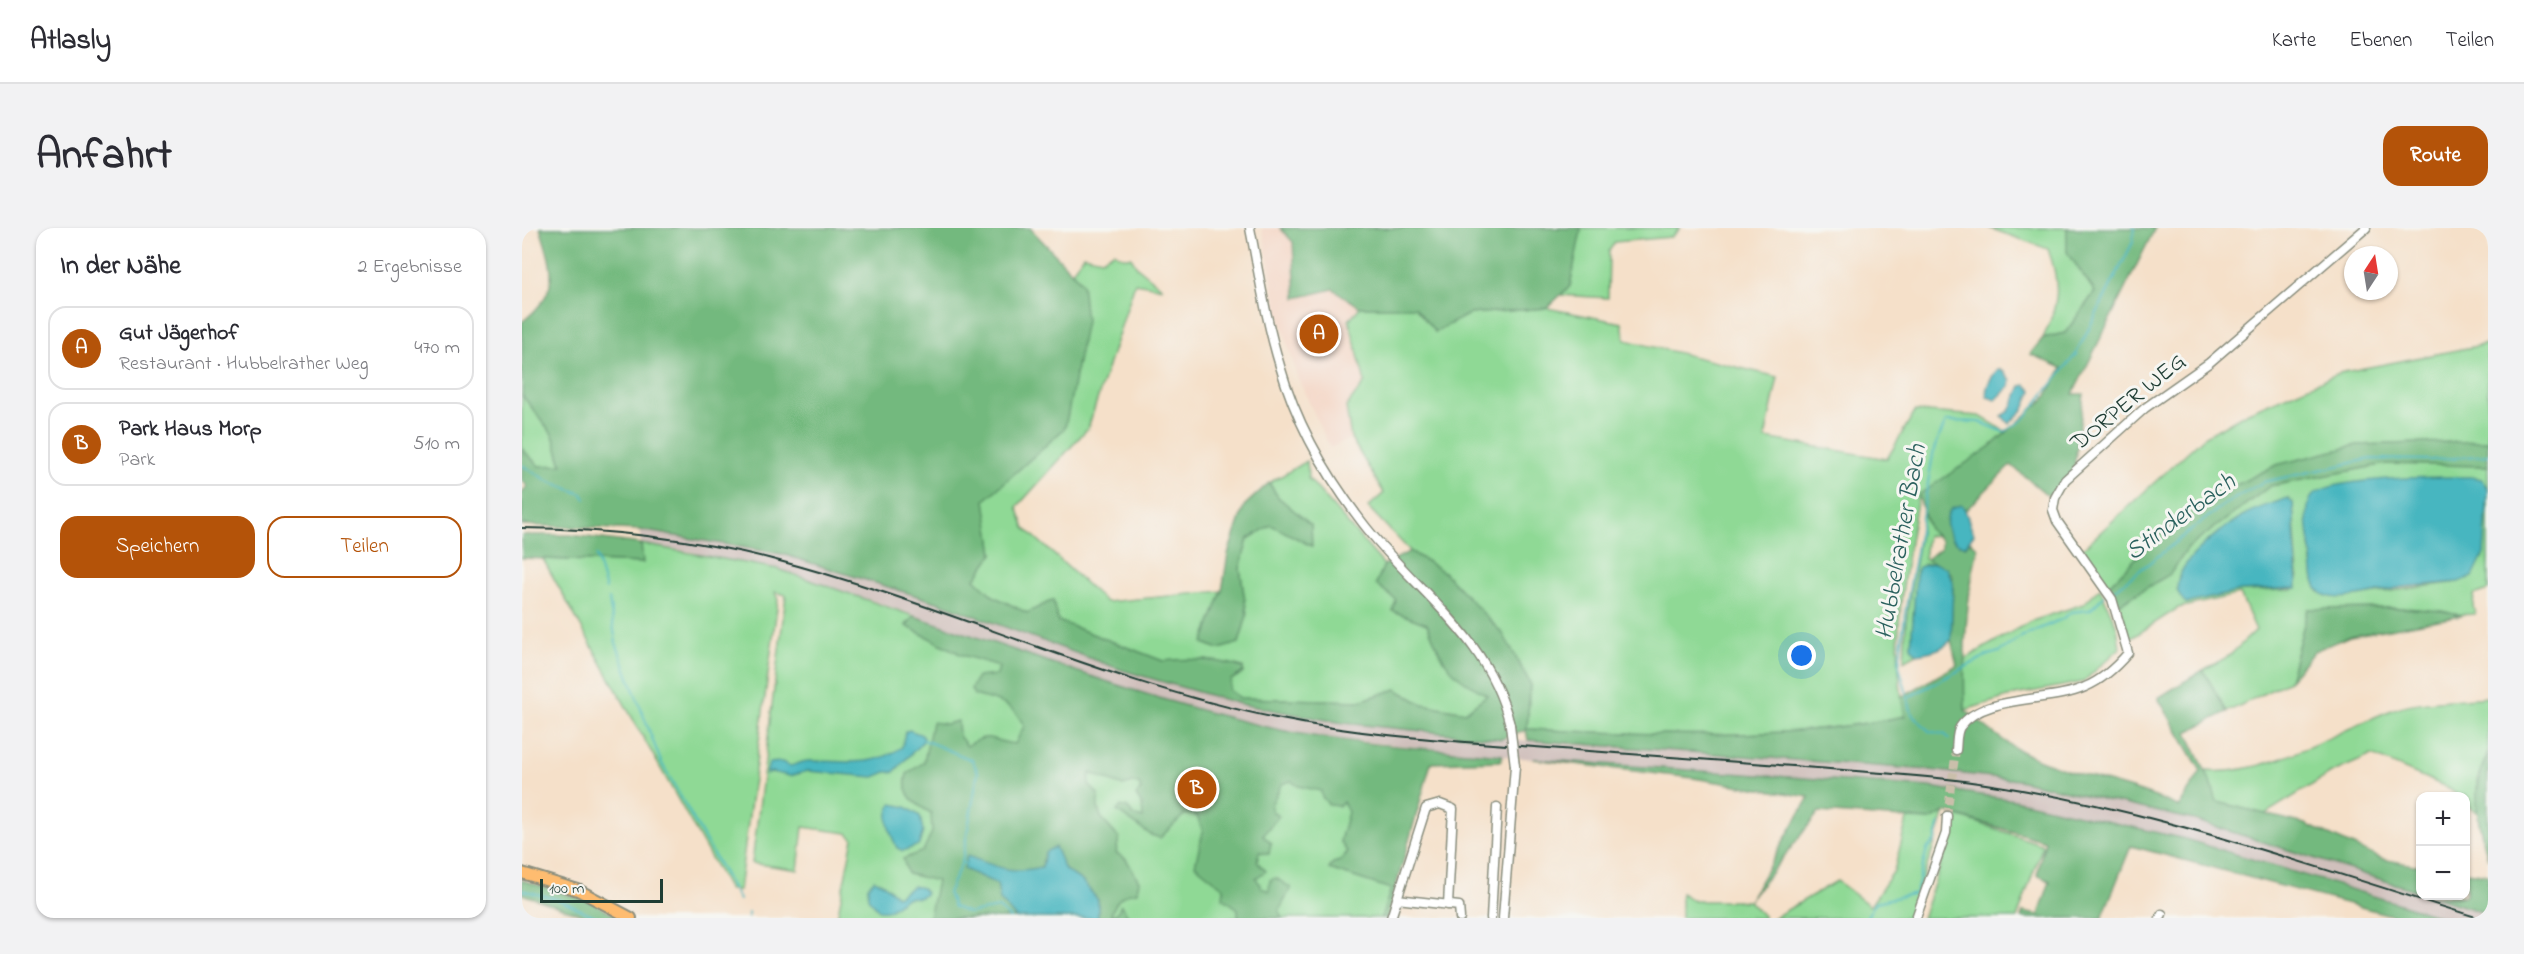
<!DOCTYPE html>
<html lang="de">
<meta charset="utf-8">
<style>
body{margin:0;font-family:"Indie Flower",sans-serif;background:#f2f2f3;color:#2b2b33}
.controls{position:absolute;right:18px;bottom:18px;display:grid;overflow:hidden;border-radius:12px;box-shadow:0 2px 4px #0004}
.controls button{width:54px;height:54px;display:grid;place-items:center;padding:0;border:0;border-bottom:2px solid #e1e1e2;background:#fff;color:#2b2b33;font:30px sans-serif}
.compass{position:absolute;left:1822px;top:18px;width:54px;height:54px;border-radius:50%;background:#fff;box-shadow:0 2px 4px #0004;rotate:12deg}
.scale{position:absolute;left:18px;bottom:15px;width:123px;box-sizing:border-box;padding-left:6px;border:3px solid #1f3d34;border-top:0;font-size:16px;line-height:21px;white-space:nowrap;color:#1f3d34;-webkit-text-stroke:4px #f6f6f2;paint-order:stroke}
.you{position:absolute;left:1280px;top:428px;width:21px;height:21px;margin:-15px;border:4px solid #fff;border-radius:50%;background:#1a73e8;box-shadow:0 0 0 9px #1a73e833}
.badge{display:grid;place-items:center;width:39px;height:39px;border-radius:50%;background:#b45309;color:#fff;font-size:20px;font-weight:700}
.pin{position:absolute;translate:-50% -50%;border:3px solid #fff;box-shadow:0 2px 6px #0006}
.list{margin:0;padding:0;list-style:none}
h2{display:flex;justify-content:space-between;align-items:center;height:78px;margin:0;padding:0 24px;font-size:26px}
h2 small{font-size:20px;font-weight:400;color:#7c7c81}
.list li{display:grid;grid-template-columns:39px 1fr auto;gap:18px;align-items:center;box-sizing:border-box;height:84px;margin:0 12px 12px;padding:0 12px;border:2px solid #e1e1e2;border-radius:18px}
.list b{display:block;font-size:22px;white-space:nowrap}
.list p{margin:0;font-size:20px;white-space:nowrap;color:#7c7c81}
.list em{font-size:20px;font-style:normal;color:#7c7c81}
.actions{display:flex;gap:12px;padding:18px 24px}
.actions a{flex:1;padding:14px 0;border:2px solid #b45309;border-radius:18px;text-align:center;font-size:21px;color:#b45309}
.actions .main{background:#b45309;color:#fff}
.map{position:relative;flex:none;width:1966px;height:690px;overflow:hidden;border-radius:18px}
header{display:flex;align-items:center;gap:36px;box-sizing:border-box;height:84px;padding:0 30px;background:#fff;border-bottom:2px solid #e1e1e2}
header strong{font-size:28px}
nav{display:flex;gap:33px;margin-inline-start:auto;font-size:21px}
.intro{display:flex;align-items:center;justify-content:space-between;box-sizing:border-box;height:144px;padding:0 36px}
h1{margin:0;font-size:42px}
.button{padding:15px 27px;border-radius:18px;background:#b45309;color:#fff;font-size:21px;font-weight:700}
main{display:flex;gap:36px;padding:0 36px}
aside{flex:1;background:#fff;border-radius:18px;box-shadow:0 2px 4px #0004}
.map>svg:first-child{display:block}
</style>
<header>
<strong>Atlasly</strong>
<nav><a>Karte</a><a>Ebenen</a><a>Teilen</a></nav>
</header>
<div class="intro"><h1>Anfahrt</h1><a class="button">Route</a></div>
<main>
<aside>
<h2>In der Nähe<small>2 Ergebnisse</small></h2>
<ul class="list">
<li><span class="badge">A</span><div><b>Gut Jägerhof</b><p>Restaurant · Hubbelrather Weg</p></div><em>470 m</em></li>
<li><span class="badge">B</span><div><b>Park Haus Morp</b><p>Park</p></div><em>510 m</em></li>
</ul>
<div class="actions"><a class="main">Speichern</a><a>Teilen</a></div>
</aside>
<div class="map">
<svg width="1966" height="690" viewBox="0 0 1966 690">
<rect width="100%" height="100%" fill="#f6f6f2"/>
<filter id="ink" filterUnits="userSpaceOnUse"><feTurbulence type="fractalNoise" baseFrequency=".0167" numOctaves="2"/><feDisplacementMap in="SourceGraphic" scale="12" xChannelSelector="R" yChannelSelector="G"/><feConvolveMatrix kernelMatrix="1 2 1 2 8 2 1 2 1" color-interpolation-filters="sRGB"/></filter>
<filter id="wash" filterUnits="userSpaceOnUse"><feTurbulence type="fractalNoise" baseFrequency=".008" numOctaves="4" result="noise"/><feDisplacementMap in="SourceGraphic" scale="24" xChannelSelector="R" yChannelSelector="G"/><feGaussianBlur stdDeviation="1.35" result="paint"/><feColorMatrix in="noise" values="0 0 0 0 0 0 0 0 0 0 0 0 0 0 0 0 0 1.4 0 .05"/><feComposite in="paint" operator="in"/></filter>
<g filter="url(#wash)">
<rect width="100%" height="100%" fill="#f5e0c9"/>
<path fill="#f4d3c1" d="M740,0H758L771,14L774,69L811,61L838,79L827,92L843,154L824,179L829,210L808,220L775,148L755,80Z"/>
<path fill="#d0c0bc" d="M118,302L260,326L821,495L980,511L1408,542L1496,552L1672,592L1898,664V668H1909L1966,686V690H1924L1663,611L1492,572L1407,559L1011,531L815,511L759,502L640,473L349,372L170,324L119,316Z"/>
<g fill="#8fd995" stroke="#578b64" stroke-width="1.5" fill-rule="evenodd">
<path d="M1058,0H1158L1149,9L1093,14L1087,23L1086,70L1038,67L1048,58Z"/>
<path d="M1467,0H1545L1546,24L1573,64L1543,105L1521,110C1537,77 1539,57 1526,21Z"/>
<path d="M592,24L600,29H609L615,39L641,60L613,55L566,200L495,279L503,300L584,374L700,363L681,415L697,421L717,415L725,387L718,340L726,311L749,296L789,318V297L756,269L747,255L785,233L786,250L862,337L854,356L874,372L871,383L905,396L921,432L965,467L943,484L900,476L874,461L838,473L718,470L707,463L709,452L721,445V439C695,431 668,430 641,433L536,393L531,372L505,385L471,368L452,351L471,326L462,272L543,199L560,55L550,43L562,27L580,31Z"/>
<path d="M893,78L913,104L947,86L1025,80L1100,95L1103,112L1256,149L1243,210L1365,231L1393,183L1458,188L1485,204L1468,219L1396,268C1383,344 1367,411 1383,488C1259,514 1130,507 1005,501L1008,455L922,344L888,323L846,279L862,265L829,210L824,179L843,154L827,92L838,79Z"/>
<path d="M1966,116V213L1835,217L1637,307L1586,358L1560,321L1682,209L1724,185L1817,145Z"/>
<path d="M0,167L31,207L40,238H17L0,221Z"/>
<path d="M1864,236L1966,238V362L1952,367L1951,378L1953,386C1929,389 1904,380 1880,380C1849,379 1818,382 1786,381L1767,453L1705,484L1681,442L1707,428L1734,402L1718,366L1656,380L1608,411L1597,376L1648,346L1666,320L1748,258ZM1966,260L1963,283L1936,354L1825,369L1797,364L1792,351L1788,317ZM1766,270L1771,275L1776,348L1771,362L1719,363L1664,375L1655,362L1657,348L1695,308L1720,288Z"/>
<path d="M1401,284L1407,301L1414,308H1405L1402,331L1412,335L1402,336L1395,343L1389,419L1395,426L1382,433L1384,394Z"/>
<path d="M119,316L256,341L392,388L384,397L540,455L909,535L840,651L869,661L859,690H315L331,610L325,605L281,599L276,642L230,635L264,367L253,364L256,372L217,662H207L21,331L120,335Z"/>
<path d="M1578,360L1595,399L1598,420L1561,454L1493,467L1443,482L1441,432L1507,394L1561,376Z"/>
<path d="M1966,469V524L1955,552V585L1944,575V568H1936L1929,561L1850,527L1809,545L1743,586L1695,574L1684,543C1747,549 1817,501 1875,480C1897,472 1941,472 1966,469Z"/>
<path d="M1423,584L1388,690H1251L1315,653L1348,678L1372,643L1385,591L1408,592Z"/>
<path d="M1436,588L1521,617L1495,690H1400Z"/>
<path d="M1159,665L1172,673H1227L1243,690H1159Z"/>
</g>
<g fill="#73b97e" stroke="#497b59" stroke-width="1.5">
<path d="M18,0H508L560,55L564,93L543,200L463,272L471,326L453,351L471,368L505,385L531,372L536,393L641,433C668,430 695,431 721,440V444L709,452L707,462L718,470L838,473L874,461L900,476L943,484L965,467C926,446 922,436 905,396L871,383L874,372L854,356L862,337L888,323L922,344L981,406L1008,455L1005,501C1131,507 1259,514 1383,488L1379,469L1435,437L1429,412L1431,354L1429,345L1404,331L1419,320V312L1407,301L1396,267L1468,219L1524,169L1540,140L1508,126L1521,110L1543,105L1573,64L1545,24V0H1633L1551,166H1562L1552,241L1529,270L1489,237L1444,282L1442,280L1443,318L1449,313L1456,321C1443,373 1441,429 1443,482C1460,495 1477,511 1495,521C1546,549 1605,554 1657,579L1679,543L1636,470L1681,442L1705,484L1665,504L1690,557L1695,574L1783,596L1860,631L1898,638V664L1672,592L1496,552L1408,542L1006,512L1004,502L980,511L821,495L718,476L600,442L418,375L260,326L118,302L0,297V266L5,258L0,252V221L17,238L40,237L31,207L0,167V94C40,63 31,41 18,0Z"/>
<path d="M758,0H1058L1059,2L1048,58L1025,80L947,86L913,104L893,79H838L811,61L774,70L771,14Z"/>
<path d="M1966,213V238L1864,236L1748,258L1666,320L1648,346L1597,376L1586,358L1637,307L1696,266L1754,237L1835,217Z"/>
<path d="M747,255L756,269L789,297L790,318L749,297L726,311L718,340L725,387L717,415L697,421L681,415L700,363L706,326L722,278Z"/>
<path d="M0,307H49L119,316L121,335L0,330Z"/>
<path d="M1880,380L1921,383L1939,388L1828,408L1792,423L1767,453L1786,381Z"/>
<path d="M392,388C514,428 633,475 758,502C830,517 906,520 980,527L979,533L909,535L865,690H859L869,661L807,641L811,635L818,633L825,624L818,613L826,584L821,574L817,578L807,577L800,569L799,563L776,558L769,553L760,556L749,577L750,583L757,588L741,607L749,615L747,626L737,624L735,634L744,643L734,650L740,660L747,663L748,652L754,650L769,660L757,683L760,690H716V681L701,670L702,660L673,637L681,604L675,588L663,586L638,610L629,607L595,583L599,578L606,580L611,587L621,590L620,577L614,567L619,562L617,556L611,555L601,558L568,545L567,557L577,567C572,588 584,595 597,610L594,625L604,631L617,653L615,664C600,665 594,672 589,687L594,686L599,677L607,689L576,690V672L560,653L543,642L533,619L521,631L520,639C503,643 487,645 472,640C463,637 454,631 445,629L442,641L476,656V663L494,690H407L415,653L386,646L381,631L401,623L410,604L409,585C393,576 379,567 385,546L402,534L410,494L424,496L436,493L437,508L445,518C467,502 471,514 493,516L502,498C491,474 475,474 452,467L449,461L455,449L475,447L477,438L440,427L384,398Z"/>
<path d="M1966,524V631C1954,585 1948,569 1966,524Z"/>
<path d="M1011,531L1407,559L1492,572L1663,611L1924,690H1880L1609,618L1580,690H1499L1501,684L1517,687L1528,653L1515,647L1523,613L1423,584L1408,592L1297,584L1227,673L1287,569L1171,550Z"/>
<path d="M1944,644L1966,647V686L1909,668H1944Z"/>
<path d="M0,652L70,674L97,690H69L0,666Z"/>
</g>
<g fill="#47b6c0" stroke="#337a7a" stroke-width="1.5">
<path d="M1476,141L1482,143L1489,152L1488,158L1474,172L1465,169C1462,160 1470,147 1476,141Z"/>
<path d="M1504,157L1510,163L1502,181L1487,196L1480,188L1488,183L1499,158Z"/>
<path d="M1949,249L1960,251L1966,260L1962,326L1951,349L1936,354C1918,356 1900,357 1882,359C1862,362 1823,374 1805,368C1789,363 1791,342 1790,329C1788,313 1781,284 1789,270C1801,248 1922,249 1949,249Z"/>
<path d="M1766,270L1771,275L1775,360L1719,363L1670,374L1664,375C1632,348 1698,302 1719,289C1732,280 1751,276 1766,270Z"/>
<path d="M1439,277C1447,283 1446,297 1452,306L1443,318C1427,315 1419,295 1429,281Z"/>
<path d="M1412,335L1425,340L1431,354L1429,412C1421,422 1407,424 1395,426L1389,419L1394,348L1397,339Z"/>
<path d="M387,502L400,507L402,512L372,544H364L352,549L286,543L268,548L249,544L244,546L247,535L260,534L268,538C274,537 280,533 286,533C320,532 350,541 380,519L383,504Z"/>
<path d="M370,576L384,579L398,588L401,603L397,617L381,623L375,620C369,607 360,589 370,576Z"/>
<path d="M533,619L543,642L560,653L576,672V690H494L478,672L475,656L442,641L445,628C474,638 487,647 520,639L523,624Z"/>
<path d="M352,652L360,655L375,668L391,658L400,660L404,665C398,674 390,666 382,671C372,678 370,684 357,682L346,670V658Z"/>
</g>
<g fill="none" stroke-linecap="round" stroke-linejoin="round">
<g stroke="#47b6c0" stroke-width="2">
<path d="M0,237L26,253L60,266L63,271"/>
<path d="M74,328L84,361"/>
<path d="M1590,364L1700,278L1741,254L1848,231L1909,232L1966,227"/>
<path d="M87,371L94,415L139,534L217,672"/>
<path d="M1385,470L1466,427L1477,424L1499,409L1542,390L1549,384L1568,382L1582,368"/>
<path d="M1427,511L1424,507L1407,503L1390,486L1377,437L1383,385L1412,221L1424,193L1458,194L1482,204L1502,191L1554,126L1611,14L1612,0"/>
<path d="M402,512L450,532L456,544L440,634L443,636"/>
<path d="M440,634L426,665L432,679L447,685L477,680L488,690"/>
<path d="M0,662L35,671L77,690"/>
<path d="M226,685V690"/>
<path d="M1344,690L1354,674L1394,665L1405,621L1413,613L1418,595"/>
</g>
</g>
</g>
<g filter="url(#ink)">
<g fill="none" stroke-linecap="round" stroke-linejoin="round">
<path stroke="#cabfab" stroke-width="8" stroke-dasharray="8 4" stroke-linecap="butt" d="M1425,588L1434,522"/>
<g stroke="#8a8e7e" stroke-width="11">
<g id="minor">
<path d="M728,0C737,46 744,93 758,138C774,195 804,247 840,294C893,364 966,406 988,497"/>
<path d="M1434,522C1435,515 1434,505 1438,499C1461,466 1529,475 1563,459C1580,452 1594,439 1606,425L1590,371L1535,293L1531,282L1533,270L1543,252L1623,180L1687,135L1844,0"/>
<path d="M875,671L937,678L938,690"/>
<path d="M869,690L904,580L918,576L931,581L926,677"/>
<path d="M969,690L975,579"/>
<path d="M981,690L993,538"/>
<path d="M1394,690L1424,605L1425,588"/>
<path d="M1638,690L1640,686"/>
</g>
</g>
<g stroke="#8a8e7e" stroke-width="14">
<path id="major" d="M0,645L56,662L109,690"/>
</g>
<use href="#minor" stroke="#fff" stroke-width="8"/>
<use href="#major" stroke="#febc70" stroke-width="10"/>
<path stroke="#1f3d34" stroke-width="2" d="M0,300C84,301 168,310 250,331C422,375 583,456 759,491C838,507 919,512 999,518C1090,525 1180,531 1271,538C1328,543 1385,546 1442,553C1618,576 1788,638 1957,690"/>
<g stroke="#8a8e7e" stroke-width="11" stroke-linecap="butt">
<path id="minor-bridge" d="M988,497L993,538"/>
</g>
<use href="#minor-bridge" stroke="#fff" stroke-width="8"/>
</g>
</g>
<g text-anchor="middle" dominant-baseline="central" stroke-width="6" stroke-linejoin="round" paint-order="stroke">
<g font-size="24" fill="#1f3d34" stroke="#f6f6f2">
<text transform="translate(1607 175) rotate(-39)">DORPER WEG</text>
</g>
<g font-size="26" font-style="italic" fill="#2b615e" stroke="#f6f6f2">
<text transform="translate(1659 290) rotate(-36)">Stinderbach</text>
<text transform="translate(1380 314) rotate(-80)">Hubbelrather Bach</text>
</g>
</g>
</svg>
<div class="controls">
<button>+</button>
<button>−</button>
</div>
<svg class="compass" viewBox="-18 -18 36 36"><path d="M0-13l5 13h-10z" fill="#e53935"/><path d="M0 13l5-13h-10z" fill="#7c7c81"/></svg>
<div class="scale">100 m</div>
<div class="you"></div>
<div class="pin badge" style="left:797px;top:106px">A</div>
<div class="pin badge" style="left:675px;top:561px">B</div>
</div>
</main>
